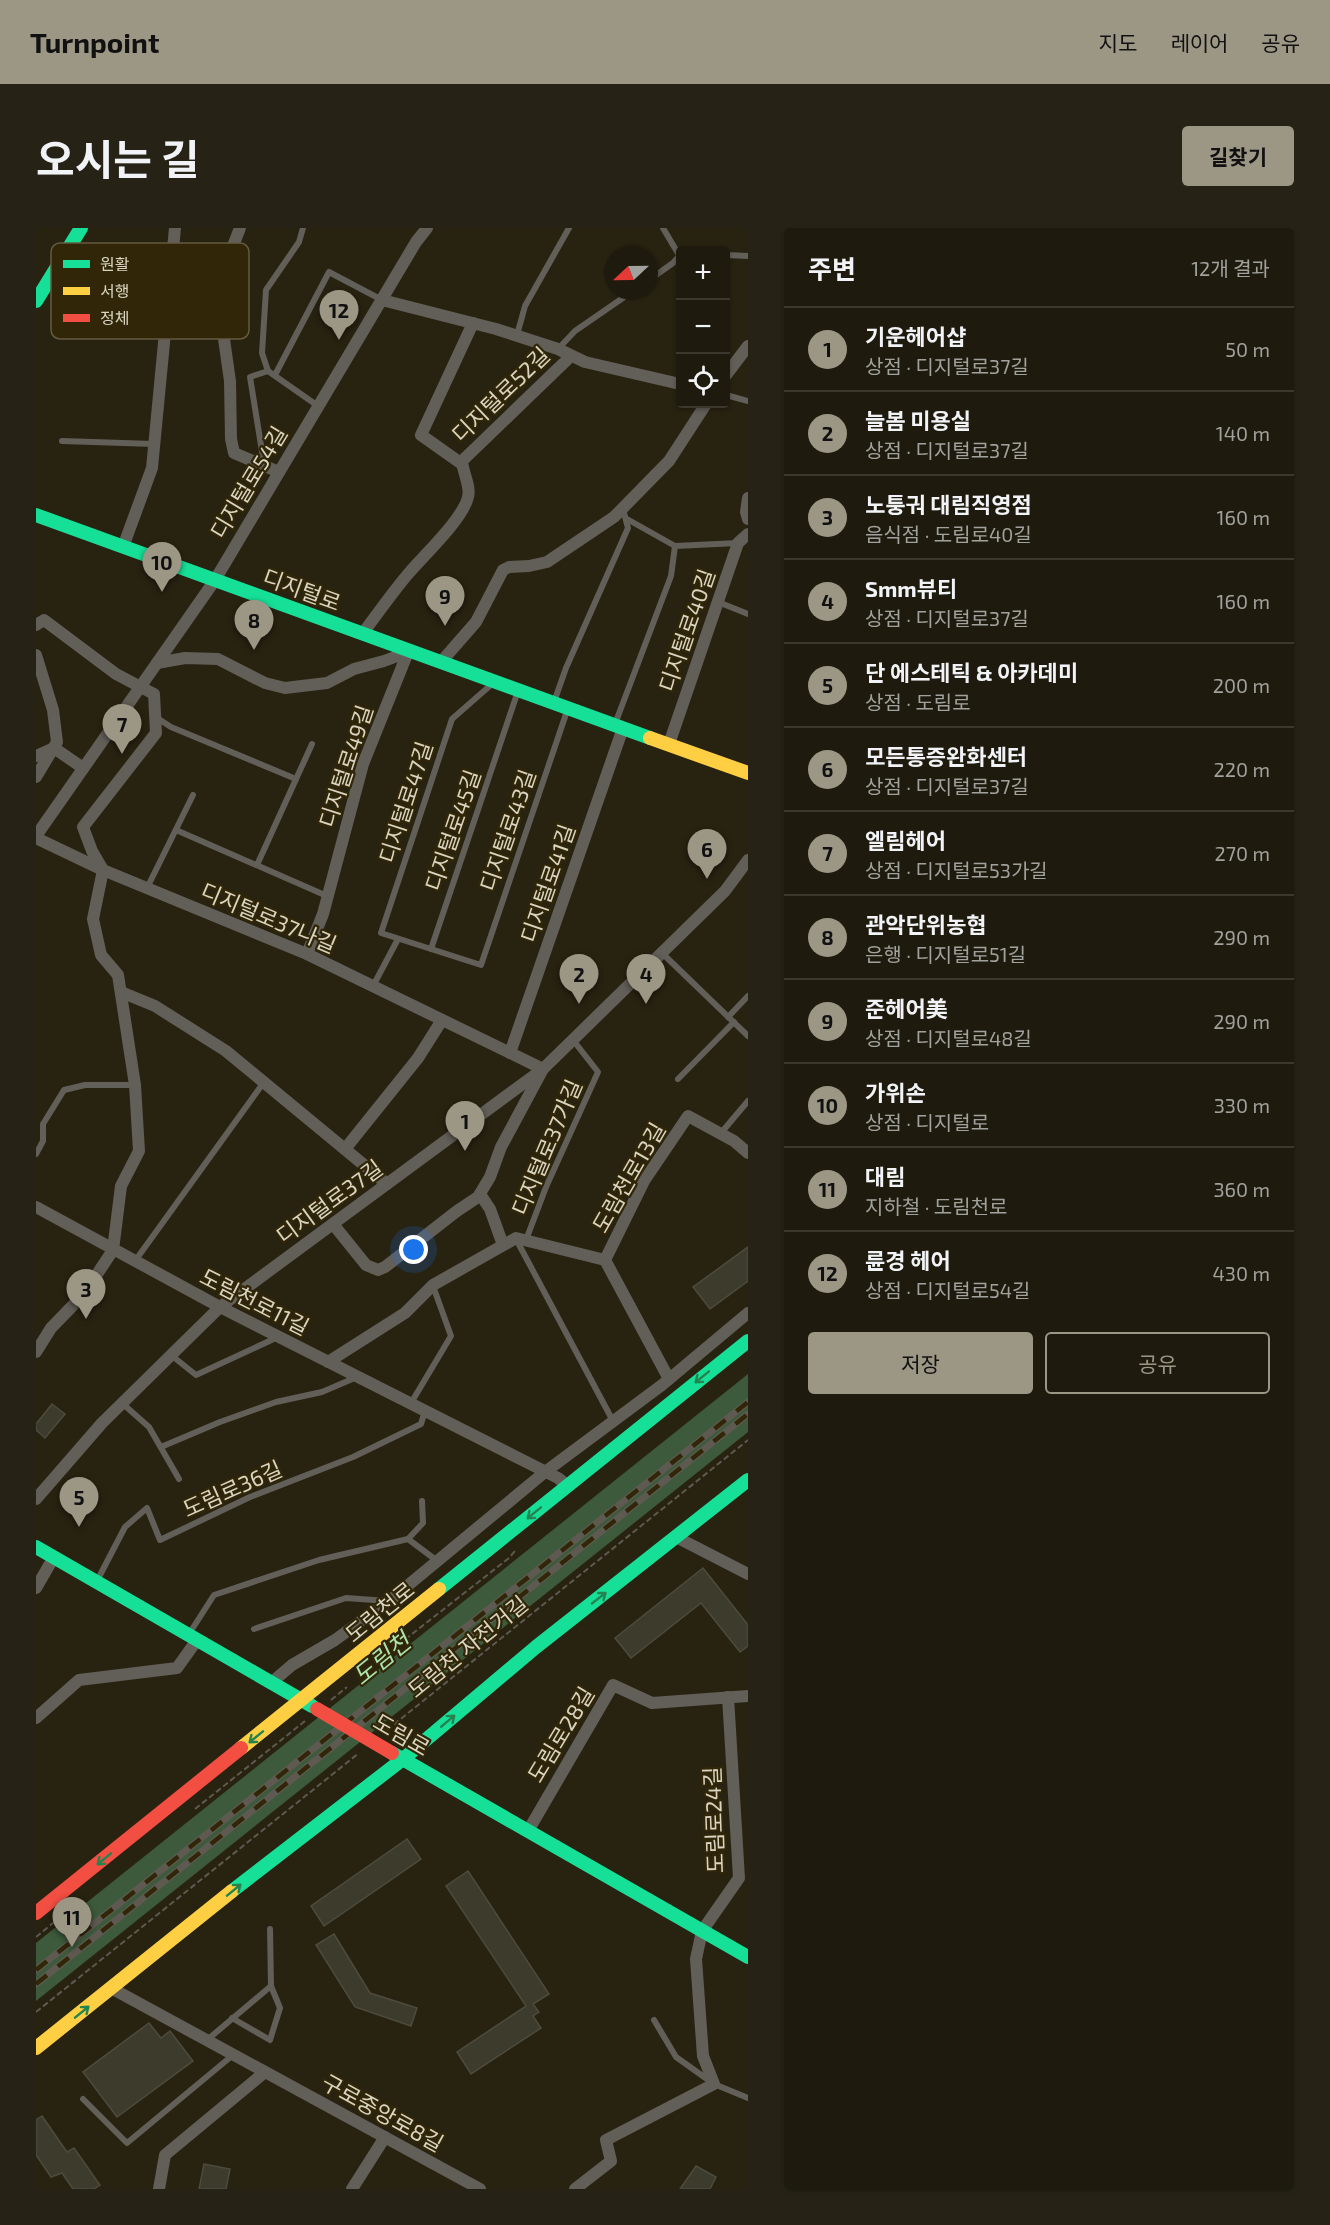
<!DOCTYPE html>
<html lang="ko">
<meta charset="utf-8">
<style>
body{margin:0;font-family:"Exo 2","Noto Sans KR",sans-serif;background:#262316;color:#f1f3f6}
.controls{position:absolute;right:18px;top:18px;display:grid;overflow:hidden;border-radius:6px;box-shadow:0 2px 4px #0004}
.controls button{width:54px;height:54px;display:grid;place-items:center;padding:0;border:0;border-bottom:2px solid #3c382e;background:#1e1a0d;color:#f1f3f6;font:30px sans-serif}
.compass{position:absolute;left:568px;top:18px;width:54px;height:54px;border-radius:50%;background:#1e1a0d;box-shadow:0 2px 4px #0004;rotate:248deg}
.you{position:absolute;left:378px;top:1022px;width:21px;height:21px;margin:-15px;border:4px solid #fff;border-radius:50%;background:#1a73e8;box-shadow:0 0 0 9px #1a73e833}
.badge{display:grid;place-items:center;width:39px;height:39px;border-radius:50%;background:#9c9685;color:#111;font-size:20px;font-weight:700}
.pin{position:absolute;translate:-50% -50px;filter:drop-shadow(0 2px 3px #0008)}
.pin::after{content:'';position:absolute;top:32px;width:21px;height:18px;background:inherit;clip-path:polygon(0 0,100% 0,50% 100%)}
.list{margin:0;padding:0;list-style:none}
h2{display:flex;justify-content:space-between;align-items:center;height:78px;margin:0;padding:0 24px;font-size:26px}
h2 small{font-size:20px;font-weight:400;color:#a1a19d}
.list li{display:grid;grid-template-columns:39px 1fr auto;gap:18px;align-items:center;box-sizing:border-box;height:84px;padding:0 24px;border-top:2px solid #3c382e}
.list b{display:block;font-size:22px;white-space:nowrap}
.list p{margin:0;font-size:20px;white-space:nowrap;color:#a1a19d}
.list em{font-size:20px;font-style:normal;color:#a1a19d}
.actions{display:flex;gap:12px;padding:18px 24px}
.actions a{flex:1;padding:14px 0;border:2px solid #9c9685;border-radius:6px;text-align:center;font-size:21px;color:#9c9685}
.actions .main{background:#9c9685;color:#111}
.icon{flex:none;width:33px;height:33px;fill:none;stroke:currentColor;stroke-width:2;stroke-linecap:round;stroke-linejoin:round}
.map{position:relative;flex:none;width:712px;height:1961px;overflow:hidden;border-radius:6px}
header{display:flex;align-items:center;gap:36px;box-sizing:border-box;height:84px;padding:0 30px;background:#9c9685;color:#111}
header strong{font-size:28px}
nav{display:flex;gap:33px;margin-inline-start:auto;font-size:21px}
.intro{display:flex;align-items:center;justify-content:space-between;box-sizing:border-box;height:144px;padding:0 36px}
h1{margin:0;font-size:42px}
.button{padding:15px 27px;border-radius:6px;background:#9c9685;color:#111;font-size:21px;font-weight:700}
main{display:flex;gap:36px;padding:0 36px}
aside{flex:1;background:#1e1a0d;border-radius:6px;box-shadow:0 2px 4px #0004}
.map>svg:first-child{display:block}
</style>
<header>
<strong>Turnpoint</strong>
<nav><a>지도</a><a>레이어</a><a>공유</a></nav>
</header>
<div class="intro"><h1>오시는 길</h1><a class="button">길찾기</a></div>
<main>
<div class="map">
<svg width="712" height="1961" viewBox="0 0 712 1961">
<rect width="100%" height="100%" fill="#282211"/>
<path fill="#3d5a3c" d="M712,1146V1204L0,1773V1715Z"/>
<g fill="#3d3c2c" stroke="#4c4b3d" stroke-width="1.5">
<path d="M712,1019V1053L674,1081L657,1059Z"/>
<path d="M16,1176L29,1186L9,1210L0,1202V1196Z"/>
<path d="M667,1340L712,1397V1418L704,1424L665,1375L595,1430L579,1410Z"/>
<path d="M371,1611L385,1631L288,1698L275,1678Z"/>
<path d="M432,1643L513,1766L497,1776L503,1784L497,1788L505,1800L435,1846L421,1824L490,1778L410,1658Z"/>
<path d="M298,1706L334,1765L381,1780L375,1798L319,1779L280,1717Z"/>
<path d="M113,1795L125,1810L134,1803L157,1833L81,1889L47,1844Z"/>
<path d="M6,1888L31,1924L38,1920L64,1957L58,1961H37L26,1945L15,1949L0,1927V1892Z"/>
<path d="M168,1936L194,1941L190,1961H163Z"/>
<path d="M660,1938L680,1949L674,1961H644Z"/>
</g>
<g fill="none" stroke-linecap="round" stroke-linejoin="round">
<g stroke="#5e5950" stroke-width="2" stroke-dasharray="6 3" stroke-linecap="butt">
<path d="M362,1417L473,1330L479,1323"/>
<path d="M295,1472L311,1459"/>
<path d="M351,1502L712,1212"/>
<path d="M159,1581L269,1493"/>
<path d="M0,1709L35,1680"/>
<path d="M0,1784L323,1525"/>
</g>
<g stroke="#625e58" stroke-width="6">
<path d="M627,0L643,27"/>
<path d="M690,27L712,28"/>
<path d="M613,52L637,35L644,27"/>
<path d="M481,107L489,78L533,0"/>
<path d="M522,121L539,103L597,63"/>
<path d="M232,143L226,125L230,62L263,14L267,0"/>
<path d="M239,147L293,44L346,72"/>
<path d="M690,167L712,173"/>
<path d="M26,213L118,216"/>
<path d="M228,236L214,149L232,143L282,178"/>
<path d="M591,291L639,318"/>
<path d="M639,318L702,315"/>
<path d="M682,374L712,386"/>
<path d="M456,456L416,491L345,705L445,737L531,483"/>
<path d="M518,474L530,440L592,300L587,281"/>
<path d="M121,490L135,499L260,551"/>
<path d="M579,496L635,348L639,318"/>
<path d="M140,602L291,668"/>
<path d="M221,637L276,516"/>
<path d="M111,660L157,567"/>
<path d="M395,721L482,463"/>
<path d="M626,725L712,808"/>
<path d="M337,758L362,711"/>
<path d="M692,789L712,768"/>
<path d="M642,851L698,794"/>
<path d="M685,905L712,873"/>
<path d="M0,926L7,913V896L28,862L49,857H99"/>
<path d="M480,1011L577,1193"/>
<path d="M490,1012L510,959L562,844L537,812"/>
<path d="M99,1033L228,854"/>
<path d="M135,1127L160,1147L242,1109"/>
<path d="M375,1175L415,1108L397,1058"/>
<path d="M87,1176L113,1199L143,1251"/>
<path d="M125,1219L184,1194L240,1174L286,1164L321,1149"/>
<path d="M372,1311L400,1332"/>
<path d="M62,1351L89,1299L111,1280L124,1312L214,1269L317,1229L385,1196L389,1183"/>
<path d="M218,1401L310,1370L352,1373"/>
<path d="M153,1406L178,1367L283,1332L372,1311L387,1295L386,1273"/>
<path d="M196,1790L234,1812L244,1780L235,1758"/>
<path d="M618,1792L640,1829L678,1856L712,1870"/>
<path d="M171,1812L235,1758L234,1701"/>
<path d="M47,1871L91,1915L197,1827"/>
</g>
<g stroke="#625e58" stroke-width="12">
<path d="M204,0L197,18L195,48L187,84V104L194,153L195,211L198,225L243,244"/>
<path d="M346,72L460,101L522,121L549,134L644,156"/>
<path d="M690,147L712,118"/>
<path d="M426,236L385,207L437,95"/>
<path d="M712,270L710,284L712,291"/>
<path d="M87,319L116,240L139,0"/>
<path d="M0,397L8,392L80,446L118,466L120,505L47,599L56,623L67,642L57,691L65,727L82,747L99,857L103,923L85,958L77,1022L48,1066L15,1100L0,1124"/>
<path d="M327,405C342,385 356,365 372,346C388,327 427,291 432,269C435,259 427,245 426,233L535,128"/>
<path d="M0,427L17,482L21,514L0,549"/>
<path d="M405,434L440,394L467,342L473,339L493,338L511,334L578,289L633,233L670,176"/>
<path d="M121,435L149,430L182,431L229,455L249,460L291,455L318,441L348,433L372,424"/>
<path d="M633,516L702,315L712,306"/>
<path d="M0,528L18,520L47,540"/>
<path d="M0,608L179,352L380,14L391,0"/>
<path d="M0,610L67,642L271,726L507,841L465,919L454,949L442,969L421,983L349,1039L342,1042L330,1037L297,996"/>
<path d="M271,726L287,686L327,536L372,424"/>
<path d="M85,764L119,778L190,823L351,956"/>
<path d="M474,825L587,500"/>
<path d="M309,921L382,830L406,792"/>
<path d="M444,966L454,981L467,1017"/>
<path d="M0,979L184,1079L522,1250L532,1258"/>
<path d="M569,1032L633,1151"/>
<path d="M292,1134L369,1085L397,1057L480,1010L569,1032L608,953L652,888L698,913L712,925"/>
<path d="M0,1271L66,1195L184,1079L507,841L689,663L712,632"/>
<path d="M640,1309L712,1346"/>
<path d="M0,1360L18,1329"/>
<path d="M235,1455L256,1437L299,1412L353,1373L509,1244L626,1157L712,1085"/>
<path d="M0,1490L43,1452L141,1440L161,1412"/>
<path d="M492,1603L577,1457L616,1475L712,1468"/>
<path d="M75,1760L444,1961"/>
<path d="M123,1961L129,1927L229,1844"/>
<path d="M316,1961L349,1909"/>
<path d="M539,1961L575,1933L570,1912L678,1856L667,1828L660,1731L666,1703L703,1650L692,1469"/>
</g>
<g stroke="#16e098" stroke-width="14">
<path d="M0,73L45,0"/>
<path d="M0,287L614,510"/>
<path d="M0,1319L276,1478"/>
<path d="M403,1361L712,1113"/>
<path d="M356,1525L712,1729"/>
<path d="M196,1663L367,1531L500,1419L712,1252"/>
</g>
<g stroke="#ffcf43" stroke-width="14">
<path d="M614,510L712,545"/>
<path d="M205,1520L403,1361"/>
<path d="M0,1820L196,1663"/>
</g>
<path stroke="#f24e42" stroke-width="14" d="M0,1685L205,1520"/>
<g stroke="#5e5951" stroke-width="7">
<g id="rail">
<path d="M0,1742L712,1174"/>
<path d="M0,1756L712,1186"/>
</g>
</g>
<use href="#rail" stroke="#312708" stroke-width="4.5" stroke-dasharray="14" stroke-linecap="butt"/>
<path stroke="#f24e42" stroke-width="14" d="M281,1481L356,1525"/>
</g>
<defs><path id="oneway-shaft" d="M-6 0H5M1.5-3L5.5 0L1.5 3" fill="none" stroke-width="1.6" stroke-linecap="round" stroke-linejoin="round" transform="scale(1.5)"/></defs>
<g stroke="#248450">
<use href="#oneway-shaft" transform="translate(666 1149) rotate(141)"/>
<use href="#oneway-shaft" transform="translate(498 1285) rotate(141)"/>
<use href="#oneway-shaft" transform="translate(563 1370) rotate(-38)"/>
<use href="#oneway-shaft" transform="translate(412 1493) rotate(-40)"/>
<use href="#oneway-shaft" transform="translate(220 1509) rotate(141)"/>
<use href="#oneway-shaft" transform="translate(68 1631) rotate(141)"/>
<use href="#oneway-shaft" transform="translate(198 1662) rotate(-39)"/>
<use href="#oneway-shaft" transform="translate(46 1784) rotate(-39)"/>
</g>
<g text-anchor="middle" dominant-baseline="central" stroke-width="4.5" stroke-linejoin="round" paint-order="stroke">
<g font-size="22" fill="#dad5c3" stroke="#312708">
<text transform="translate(464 166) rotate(-44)">디지털로52길</text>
<text transform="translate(212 254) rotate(-59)">디지털로54길</text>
<text transform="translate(266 361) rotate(20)">디지털로</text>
<text transform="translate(650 402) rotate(-71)">디지털로40길</text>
<text transform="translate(309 538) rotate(-72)">디지털로49길</text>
<text transform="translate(369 574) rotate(-72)">디지털로47길</text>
<text transform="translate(416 602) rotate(-71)">디지털로45길</text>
<text transform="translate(471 602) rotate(-71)">디지털로43길</text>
<text transform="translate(511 655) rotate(-71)">디지털로41길</text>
<text transform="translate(233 689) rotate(23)">디지털로37나길</text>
<text transform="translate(510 919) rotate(-67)">디지털로37가길</text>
<text transform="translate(592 949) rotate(-60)">도림천로13길</text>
<text transform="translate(293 973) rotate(-36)">디지털로37길</text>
<text transform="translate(219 1073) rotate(27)">도림천로11길</text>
<text transform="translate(196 1260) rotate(-24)">도림로36길</text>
<text transform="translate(343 1383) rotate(-39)">도림천로</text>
<text transform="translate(431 1418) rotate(-39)">도림천 자전거길</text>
<text transform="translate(366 1506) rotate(30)">도림로</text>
<text transform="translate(524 1506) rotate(-59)">도림로28길</text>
<text transform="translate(677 1592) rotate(-92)">도림로24길</text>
<text transform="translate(347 1884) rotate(29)">구로중앙로8길</text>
</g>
<g font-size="24" font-style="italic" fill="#ace4ad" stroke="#312708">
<text transform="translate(345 1430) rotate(-39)">도림천</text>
</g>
</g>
<rect x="15" y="15" width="198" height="96" rx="9" fill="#312708" stroke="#645b40" stroke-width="1.5"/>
<rect x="27" y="32" width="27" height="8" fill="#16e098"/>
<rect x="27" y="59" width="27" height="8" fill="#ffcf43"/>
<rect x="27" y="86" width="27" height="8" fill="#f24e42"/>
<g font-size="16" fill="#dad5c3">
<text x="64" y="42">원활</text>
<text x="64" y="69">서행</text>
<text x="64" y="96">정체</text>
</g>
</svg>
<div class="controls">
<button>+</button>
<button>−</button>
<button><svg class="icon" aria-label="locate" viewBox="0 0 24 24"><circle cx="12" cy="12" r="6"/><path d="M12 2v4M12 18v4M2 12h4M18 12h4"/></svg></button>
</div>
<svg class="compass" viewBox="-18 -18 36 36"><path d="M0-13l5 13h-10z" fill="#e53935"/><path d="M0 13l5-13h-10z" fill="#a1a19d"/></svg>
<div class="you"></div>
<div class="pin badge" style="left:429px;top:923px">1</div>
<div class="pin badge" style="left:543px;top:776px">2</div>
<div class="pin badge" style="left:50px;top:1091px">3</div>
<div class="pin badge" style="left:610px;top:776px">4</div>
<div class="pin badge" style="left:43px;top:1299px">5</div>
<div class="pin badge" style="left:671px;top:651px">6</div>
<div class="pin badge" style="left:86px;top:526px">7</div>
<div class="pin badge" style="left:218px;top:422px">8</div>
<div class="pin badge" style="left:409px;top:398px">9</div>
<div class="pin badge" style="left:126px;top:364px">10</div>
<div class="pin badge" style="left:36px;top:1719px">11</div>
<div class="pin badge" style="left:303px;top:112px">12</div>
</div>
<aside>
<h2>주변<small>12개 결과</small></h2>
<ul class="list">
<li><span class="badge">1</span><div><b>기운헤어샵</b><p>상점 · 디지털로37길</p></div><em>50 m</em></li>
<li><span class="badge">2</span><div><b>늘봄 미용실</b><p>상점 · 디지털로37길</p></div><em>140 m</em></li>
<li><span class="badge">3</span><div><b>노퉁궈 대림직영점</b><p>음식점 · 도림로40길</p></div><em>160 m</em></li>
<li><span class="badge">4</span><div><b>Smm뷰티</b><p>상점 · 디지털로37길</p></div><em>160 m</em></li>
<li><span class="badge">5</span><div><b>단 에스테틱 &amp; 아카데미</b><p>상점 · 도림로</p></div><em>200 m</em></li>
<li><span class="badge">6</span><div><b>모든통증완화센터</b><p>상점 · 디지털로37길</p></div><em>220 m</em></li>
<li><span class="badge">7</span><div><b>엘림헤어</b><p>상점 · 디지털로53가길</p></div><em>270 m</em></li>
<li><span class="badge">8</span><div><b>관악단위농협</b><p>은행 · 디지털로51길</p></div><em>290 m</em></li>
<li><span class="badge">9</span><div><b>준헤어美</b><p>상점 · 디지털로48길</p></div><em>290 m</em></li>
<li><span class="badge">10</span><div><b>가위손</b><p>상점 · 디지털로</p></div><em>330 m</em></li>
<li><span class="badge">11</span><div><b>대림</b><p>지하철 · 도림천로</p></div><em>360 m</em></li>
<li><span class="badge">12</span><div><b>륜경 헤어</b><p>상점 · 디지털로54길</p></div><em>430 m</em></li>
</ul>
<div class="actions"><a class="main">저장</a><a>공유</a></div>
</aside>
</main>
